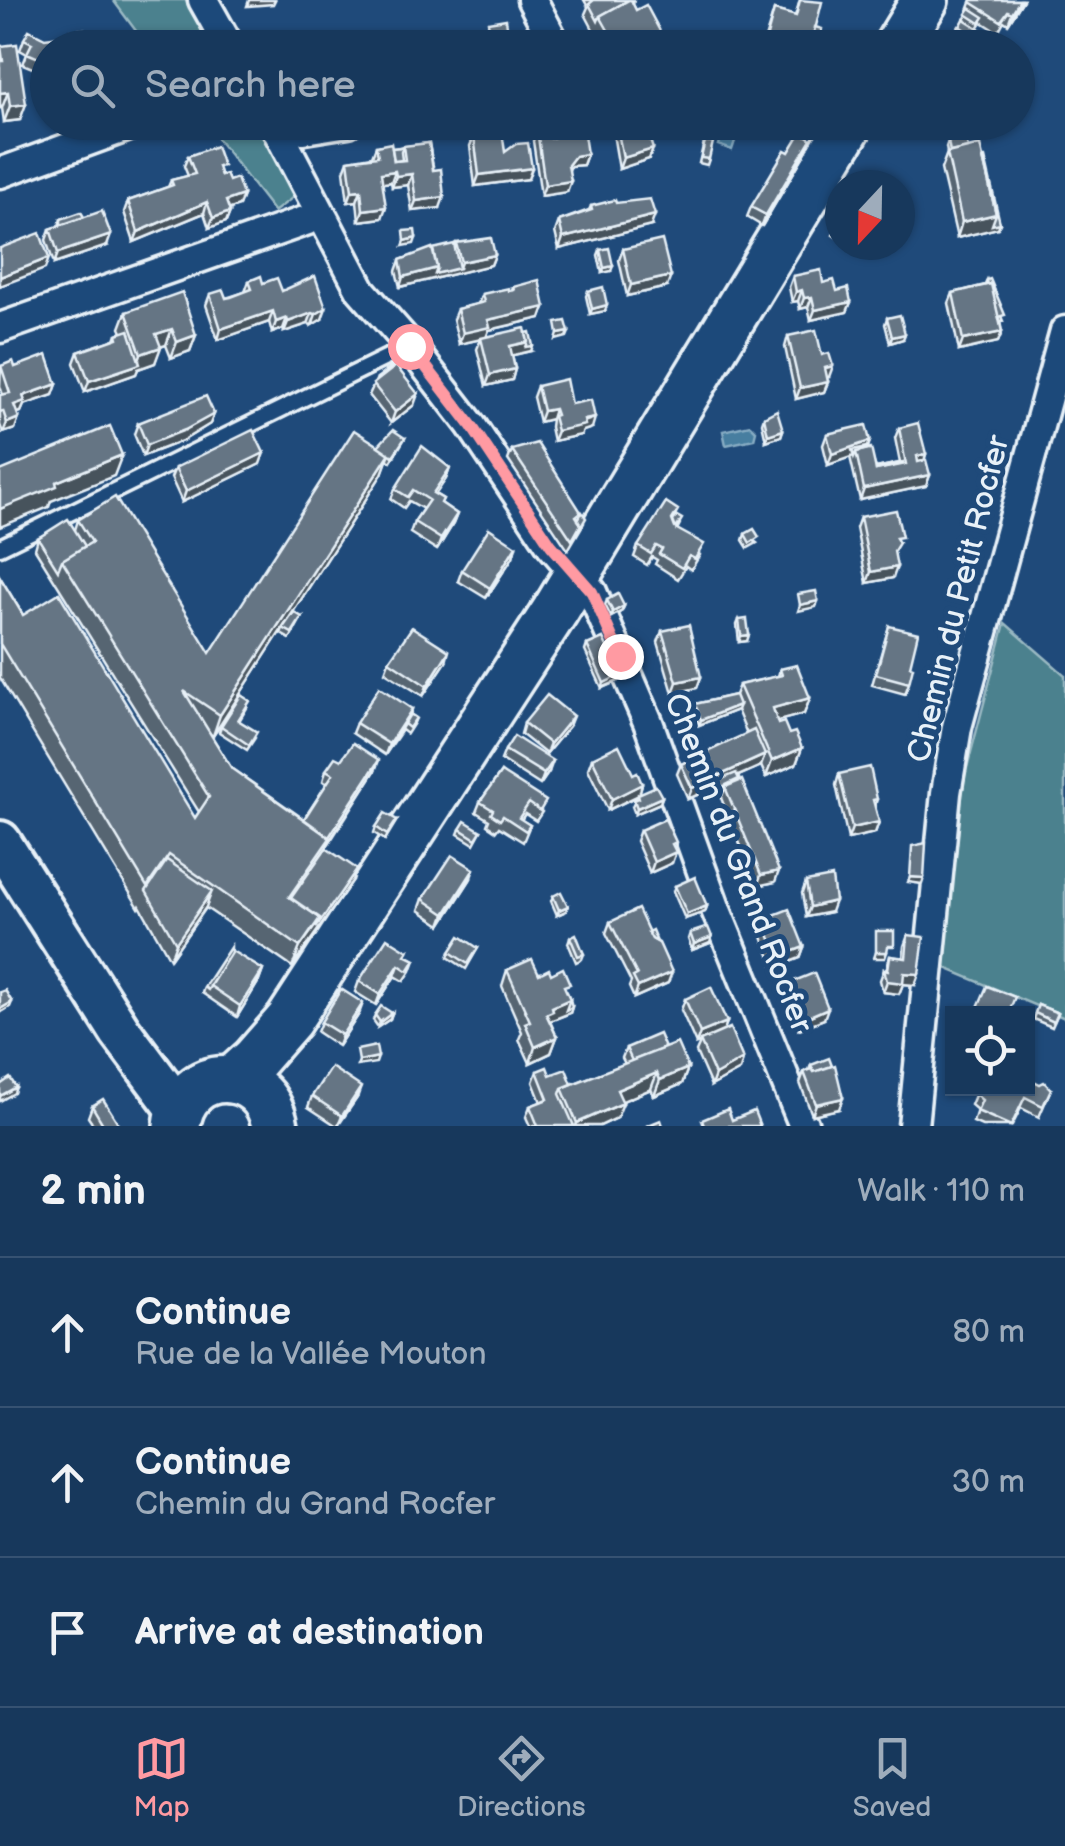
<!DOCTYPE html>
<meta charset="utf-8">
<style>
body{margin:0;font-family:"Balsamiq Sans",sans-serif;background:#244365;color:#f1f3f6}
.controls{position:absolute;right:30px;bottom:30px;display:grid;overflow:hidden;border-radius:0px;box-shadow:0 2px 8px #0004}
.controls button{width:90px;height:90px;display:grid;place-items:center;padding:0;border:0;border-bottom:2px solid #365272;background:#17385c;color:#f1f3f6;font:50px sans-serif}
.compass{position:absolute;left:825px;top:170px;width:90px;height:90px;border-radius:50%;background:#17385c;box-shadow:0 2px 8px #0004;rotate:202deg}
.stop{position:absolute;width:30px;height:30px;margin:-22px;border:8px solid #ff9aa2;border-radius:50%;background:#fff}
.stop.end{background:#ff9aa2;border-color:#fff;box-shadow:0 2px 10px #0008}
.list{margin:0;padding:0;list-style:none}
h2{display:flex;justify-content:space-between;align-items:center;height:130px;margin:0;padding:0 40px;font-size:42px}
h2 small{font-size:32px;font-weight:400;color:#9eacbb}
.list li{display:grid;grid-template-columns:65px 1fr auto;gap:30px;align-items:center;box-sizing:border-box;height:150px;padding:0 40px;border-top:2px solid #365272}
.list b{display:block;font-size:38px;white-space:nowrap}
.list p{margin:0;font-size:32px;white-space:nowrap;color:#9eacbb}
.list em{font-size:32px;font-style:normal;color:#9eacbb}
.icon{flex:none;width:55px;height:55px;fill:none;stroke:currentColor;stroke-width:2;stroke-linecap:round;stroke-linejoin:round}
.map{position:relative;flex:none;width:1065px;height:1126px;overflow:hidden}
.search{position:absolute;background:#17385c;box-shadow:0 2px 8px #0004;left:30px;right:30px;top:30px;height:110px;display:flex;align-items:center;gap:25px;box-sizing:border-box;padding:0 35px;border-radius:55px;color:#9eacbb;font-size:38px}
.sheet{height:580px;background:#17385c}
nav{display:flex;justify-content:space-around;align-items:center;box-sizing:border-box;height:140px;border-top:2px solid #365272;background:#17385c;font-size:28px;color:#9eacbb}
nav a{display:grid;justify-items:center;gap:5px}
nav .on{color:#ff9aa2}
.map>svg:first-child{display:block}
</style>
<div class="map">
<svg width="1065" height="1126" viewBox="0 0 1065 1126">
<rect width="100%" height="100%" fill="#1f4a7a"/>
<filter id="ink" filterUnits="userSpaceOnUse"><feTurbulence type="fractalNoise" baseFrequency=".01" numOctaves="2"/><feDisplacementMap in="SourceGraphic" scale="20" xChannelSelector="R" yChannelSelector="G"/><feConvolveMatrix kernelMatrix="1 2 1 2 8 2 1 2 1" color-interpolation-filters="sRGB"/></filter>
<g filter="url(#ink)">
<g fill="#4b818e" stroke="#9ab9c3" stroke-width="2.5">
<path d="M113,0H196L220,47H148Z"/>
<path d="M205,123H259L296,195L274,212Z"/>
<path d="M1005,623L1065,675V1018L943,967L964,779Z"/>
</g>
<g fill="#467ea0" stroke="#87acc3" stroke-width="2.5">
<path d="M726,123H741L732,150L718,145Z"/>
<path d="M750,425L756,431L754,439L726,445L723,431Z"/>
</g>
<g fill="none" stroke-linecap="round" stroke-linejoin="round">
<g stroke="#e8f1f8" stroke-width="21">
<path id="lane" d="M0,547L410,346"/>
</g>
<g stroke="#e8f1f8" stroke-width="35">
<g id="street">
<path d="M203,0L230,48"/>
<path d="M532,0L557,48"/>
<path d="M273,122L361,290L406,341L471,425L551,545L592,592L648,722L716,910L804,1126"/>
<path d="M279,133L348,122"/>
<path d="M0,173L126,127"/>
<path d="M0,328L319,216"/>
<path d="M913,1126L946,793L957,727L1065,331"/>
</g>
</g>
<g stroke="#e8f1f8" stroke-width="48">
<path id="secondary" d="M0,842L120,1031L179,1110"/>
</g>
<g stroke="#e8f1f8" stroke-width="52">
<g id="primary">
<path d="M896,48L925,0"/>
<path d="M232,1080L254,1060L289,1020L555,611L851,122"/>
<path d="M177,1126C183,1064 265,1064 275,1126"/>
</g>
</g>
<use href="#lane" stroke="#1f4a7a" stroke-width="14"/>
<use href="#street" stroke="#1f4a7a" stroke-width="28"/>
<use href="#secondary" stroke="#1f4a7a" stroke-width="40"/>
<use href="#primary" stroke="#1f4a7a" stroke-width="45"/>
</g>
<g fill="#576572" stroke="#e8f1f8" stroke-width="2.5">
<path d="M584,0H634L633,5L636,10L669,48H603L585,14L588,7Z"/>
<path d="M800,0L815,27L818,48H762L774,10L795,16Z"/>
<path d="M972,0H1023L1008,24L1004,21L998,32L982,22L978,28L984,39L979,48H925L931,38L946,47L965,19Z"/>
<path d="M70,31L103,40L125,48H48V84L44,69L37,70L23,64L27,54L20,50L24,39L67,38Z"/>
<path d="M1,46L20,120L4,122L2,108H0Z"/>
<path d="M611,122H644L649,159L619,169Z"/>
<path d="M905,122H930L927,127L924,124L916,136L903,128Z"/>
<path d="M537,130L557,136L587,154L583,165L571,166L569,170L567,192L541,196L533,141Z"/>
<path d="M474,136L505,152L528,179L475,186L470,146Z"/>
<path d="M811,139L807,150L762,226L747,217L751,207L789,152Z"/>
<path d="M948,141L968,148L1000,223L998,228L957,238L941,169L947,153L946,147Z"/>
<path d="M429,143L440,208L412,211L408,185L392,187L391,182L382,183V218L359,221L357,201L348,202L344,171L348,160L372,156L376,146L392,148Z"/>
<path d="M703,146L709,159L707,165L699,163Z"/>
<path d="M188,156L220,173L243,195L239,206L229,209L230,212L226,222L209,228L204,213L134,242L124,212L128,201L168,187L171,180L188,176L184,166Z"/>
<path d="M591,206L651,226L559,249L555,232L559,221L589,210Z"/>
<path d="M840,218V239L833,235Z"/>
<path d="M61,219L107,246L54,264L46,240L50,229L59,226Z"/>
<path d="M456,243L495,255L491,265L400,287L396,271L400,260L433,249L454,248Z"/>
<path d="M623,249L667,287L627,296L619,260Z"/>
<path d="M600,250L611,271L602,273L598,255Z"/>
<path d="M793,276L823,283L837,291L851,302L847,312L811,320L808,307L800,309L798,301L792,302L789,287Z"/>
<path d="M987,280L1003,321H1000L1002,332L998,342L959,351L949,303L953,293L985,285Z"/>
<path d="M249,281L263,283L282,291L322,319L312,325L308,324L284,332L283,329L272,333L269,322L218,340L206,305L210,294L226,298L245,292Z"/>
<path d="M513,287L545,307L541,318L489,330L486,337L531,351L512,355L515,369L512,380L486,386L477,349L481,339L459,344L453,319L457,309L478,304L482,294L511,291Z"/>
<path d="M588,291L605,311L590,314L586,296Z"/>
<path d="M126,312L196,335L190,351L171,358L166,345L160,347L155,363L138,369L136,374L85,392L74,363L78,352L115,339L117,334L122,332L120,328Z"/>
<path d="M887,318L903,339L890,343L885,324Z"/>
<path d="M788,336L822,355L829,377H827L828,382L824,392L796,399L785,347Z"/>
<path d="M1,366L15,367L57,384L53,395L24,405L21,412L17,413L19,418L15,429L3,433L0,425V395H3L0,386Z"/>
<path d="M398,369L414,405L391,423L369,395L377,378Z"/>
<path d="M537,386L571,404L592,428L583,431L581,435L553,441L550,427L551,419L539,422L533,397Z"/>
<path d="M214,414L210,424L182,441L143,456L134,434L138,423Z"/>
<path d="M764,417L783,430L781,436L766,441L762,423Z"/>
<path d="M899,428L926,454L924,461L930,475L926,486L860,500L850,457L828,465L823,445L827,434L870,441L868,447L876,468L900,463L895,438Z"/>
<path d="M405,438L391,462L387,459L382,474L213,736L210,734L232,769L304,819L327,784L323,781L326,770L341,760L375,771L326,848L353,880L292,967L206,908L170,959L140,906L139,908L0,678V577L23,615L195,818L199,812L35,549L38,538L75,530L78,520L210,653L378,446Z"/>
<path d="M512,450L584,523L568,550L508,460Z"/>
<path d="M260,464L182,502L171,478L175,468Z"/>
<path d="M450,468L446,479L435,494L443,499L441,503L457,514L453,524L437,550L410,533L414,522L423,509L409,501L404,508L391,499L395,489Z"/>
<path d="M676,516L680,524L677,530L700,555L691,570L686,566L678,579L655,564L657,560L652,557L647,565L634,557L638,546Z"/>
<path d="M860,517L894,555L893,578L867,583L856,528Z"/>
<path d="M745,534L757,543L748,548L743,540Z"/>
<path d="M516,546L513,557L486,598L458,581L462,570Z"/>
<path d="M607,600L624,606L622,611L611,617L605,605Z"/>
<path d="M302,617L290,639L281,634L283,628Z"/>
<path d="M739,620L747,641L739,642L737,625Z"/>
<path d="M889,626L910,666L909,683L905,694L872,685Z"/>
<path d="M662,631L701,677L697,688L673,693L658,642Z"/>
<path d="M587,645L620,675L618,681L602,688L585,651Z"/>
<path d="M389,661L446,662L423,696L385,672Z"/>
<path d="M780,669L810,698L804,714L777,721L778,724L802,748L796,764L766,777L761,766L738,776L775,882L757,886L721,798L724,791L718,794L715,787L688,799L677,774L681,764L747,734L737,710L699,725L693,709L695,704L735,695L739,685L778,676Z"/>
<path d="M248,706L239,721L255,738L247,750L219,732L221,726Z"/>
<path d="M412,709L410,714L416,718L414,723L407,734L402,730L385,755L352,733L356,723Z"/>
<path d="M524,723L569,726L546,754L521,734Z"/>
<path d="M505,750L549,772L540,785L501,760Z"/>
<path d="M592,758L633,774L642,784L639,793L662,797L660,803L635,814L632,806L637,796L608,810L588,769Z"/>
<path d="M501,772L542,812L536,821L525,814L521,820L530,825L523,842L499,827L496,831L487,825L489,820L476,812L480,802Z"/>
<path d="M839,774L877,799L875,806L879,822L875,833L848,839L836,785Z"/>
<path d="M397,820L385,840L374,833L376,827Z"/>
<path d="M460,829L481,831L474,844L458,834Z"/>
<path d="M640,830L674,847L672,863L650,873L636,841Z"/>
<path d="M470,880L441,925L419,910L423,899Z"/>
<path d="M806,882L831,912L806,917L802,893Z"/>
<path d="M675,886L707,906L705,912L685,919L673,891Z"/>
<path d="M553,896L566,911L557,915L551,901Z"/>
<path d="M763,919L804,947L800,958L774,968L759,929Z"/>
<path d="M610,922L668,983L634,998L629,987L631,982L606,933Z"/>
<path d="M690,933L712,937L710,943L692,950L688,939Z"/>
<path d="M908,935L915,985L903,984L899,994L883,992L880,980L884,969L886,970L890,956L903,958L904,946Z"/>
<path d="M570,937L584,954L582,959L576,962L568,943Z"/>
<path d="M478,948L466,969L448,957L450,952Z"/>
<path d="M408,951L406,955L415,960L411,971L404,981L395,976L376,1005L355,992L359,981Z"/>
<path d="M231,954L263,970L259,981L237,1017L202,993L204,987Z"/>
<path d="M507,970L551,974L567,992L570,999L572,1007L570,1013L550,1021L557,1037L551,1053L530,1063L519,1039L522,1032L502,986Z"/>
<path d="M789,983L824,1019L799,1029L785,994Z"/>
<path d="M685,999L727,1022L723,1031L743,1059L740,1070L711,1086L696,1052L700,1043L696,1044L681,1010Z"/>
<path d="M1038,1005L1058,1013L1052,1027L1033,1019Z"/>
<path d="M392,1013L390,1019L378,1027L373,1020L375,1015Z"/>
<path d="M359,1014L338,1046L317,1032L321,1022Z"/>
<path d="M626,1048H665L688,1068L682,1084L654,1096L651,1089L622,1101L617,1118L600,1126H530L526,1117L530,1106L541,1102L533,1082L537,1071L572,1084L625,1064L622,1058Z"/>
<path d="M811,1065L839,1109L812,1115L800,1083L804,1072L809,1070Z"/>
<path d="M978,1088L1051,1089L1039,1117L1021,1108L1012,1126H982L973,1122L977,1110L971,1105Z"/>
<path d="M312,1096L357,1098L337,1126L308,1107Z"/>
<path d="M92,1106L120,1126H94L88,1117Z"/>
</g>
<g fill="#47525c" stroke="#e8f1f8" stroke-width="2.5">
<path d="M249,0H275L273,4L247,6Z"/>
<path d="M1020,0H1023L1008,24L1012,13Z"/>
<path d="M619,36L614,48H610L613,39Z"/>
<path d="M48,58L44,69L37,70L41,59Z"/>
<path d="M8,92L2,108H0V93Z"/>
<path d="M26,104L20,120L4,122L10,106Z"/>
<path d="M811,139L807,150L762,226L766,215Z"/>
<path d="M653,149L649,159L619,169L623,158Z"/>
<path d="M587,154L583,165L571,166L564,176L568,165L575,156Z"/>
<path d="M532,168L528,179L475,186L479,175Z"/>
<path d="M395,171L391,182L377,184L381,173Z"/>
<path d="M412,174L408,185L392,187L396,176Z"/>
<path d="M571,181L567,192L541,196L545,185Z"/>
<path d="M361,190L357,201L348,202L352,191Z"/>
<path d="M243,195L239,206L222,212L226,201Z"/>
<path d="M444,197L440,208L412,211L416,201Z"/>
<path d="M207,202L204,213L134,242L138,232Z"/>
<path d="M386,207L382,218L359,221L363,210Z"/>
<path d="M230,212L226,222L209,228L213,218Z"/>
<path d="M996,214L1000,223L998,228L957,238L962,222Z"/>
<path d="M655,215L651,226L559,249L563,238Z"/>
<path d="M111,235L107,246L54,264L58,253Z"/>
<path d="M416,238L414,244L403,246L405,241Z"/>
<path d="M495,255L491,265L400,287L403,277L437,268H459L461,262Z"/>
<path d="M49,258L45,269L0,286V277Z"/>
<path d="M613,266L611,271L602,273L604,268Z"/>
<path d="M671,276L667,287L627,296L631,285Z"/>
<path d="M802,290L798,301L792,302L796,292Z"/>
<path d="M812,297L808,307L800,309L804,298Z"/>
<path d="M851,302L847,312L811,320L815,310Z"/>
<path d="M607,305L605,311L590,314L592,309Z"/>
<path d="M545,307L541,318L489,330L486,338L459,344L463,333L488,320Z"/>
<path d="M326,308L322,319L312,325L316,314Z"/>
<path d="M273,311L269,322L218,340L221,329Z"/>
<path d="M312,313L308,324L284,332L288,322Z"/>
<path d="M287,318L283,329L272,333L276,322Z"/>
<path d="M172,329L166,345L150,350L156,334Z"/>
<path d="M569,332L567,337L556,340L558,334Z"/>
<path d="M1002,332L998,342L959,351L963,340Z"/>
<path d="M905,334L903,339L890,343L892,337Z"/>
<path d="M196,335L190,351L171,358L177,342Z"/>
<path d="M528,342L533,346L531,351L506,357L510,346Z"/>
<path d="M161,347L155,363L138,369L136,374L85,392L89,381L137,365L141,354Z"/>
<path d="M833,366L829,377L821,379L825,368Z"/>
<path d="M515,369L512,380L486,386L490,375Z"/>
<path d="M828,382L824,392L796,399L800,388Z"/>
<path d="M57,384L53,395L24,405L21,412L10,416L14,405L23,396Z"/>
<path d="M418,394L414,405L391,423L395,412Z"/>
<path d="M554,409L551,419L539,422L543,411Z"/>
<path d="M214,414L210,424L182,441L143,456L147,445Z"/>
<path d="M19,418L15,429L3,433L7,423Z"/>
<path d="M595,418L592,428L583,431L581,435L553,441L557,431Z"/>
<path d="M783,430L781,436L766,441L768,435Z"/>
<path d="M870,441L866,452H856L854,456L828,465L832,454Z"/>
<path d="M264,453L260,464L182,502L186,491Z"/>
<path d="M390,453L382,474L213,736L220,715Z"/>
<path d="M926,454L923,465L913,467L917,456Z"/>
<path d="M122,455L114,476L51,501L49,507L0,527V509L56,482Z"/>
<path d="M450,468L446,479L429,504L433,493Z"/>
<path d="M930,475L926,486L860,500L864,489Z"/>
<path d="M457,514L453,524L437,550L441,539Z"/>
<path d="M516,546L513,557L486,598L490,588Z"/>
<path d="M897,567L893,578L867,583L871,572Z"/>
<path d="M818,601L816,607L798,611L800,605Z"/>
<path d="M624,606L622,611L611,617L613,612Z"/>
<path d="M749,635L747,641L739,642L741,636Z"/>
<path d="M449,651L446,662L423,696L427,686Z"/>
<path d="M620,675L618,681L602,688L604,683Z"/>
<path d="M701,677L697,688L673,693L677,682Z"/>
<path d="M810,698L804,714L767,724L773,708Z"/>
<path d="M739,705L737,710L699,725L701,720Z"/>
<path d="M412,709L408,720L404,724L385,755L389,744Z"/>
<path d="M573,716L569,726L546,754L550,744Z"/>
<path d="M802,748L796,764L766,777L772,761Z"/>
<path d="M765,755L761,766L718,785L717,781L715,787L688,799L692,788Z"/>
<path d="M379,760L375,771L328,843L323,858L288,909L289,897Z"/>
<path d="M553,761L549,772L540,785L544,774Z"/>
<path d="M642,784L639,795L608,810L612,799Z"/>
<path d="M662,797L660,803L635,814L637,808Z"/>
<path d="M879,822L875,833L848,839L852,828Z"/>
<path d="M676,852L672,863L650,873L654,862Z"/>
<path d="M357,869L353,880L292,967L300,947Z"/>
<path d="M474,869L470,880L441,925L445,914Z"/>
<path d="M779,871L775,882L757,886L761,875Z"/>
<path d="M910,877L924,878L922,884L908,882Z"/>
<path d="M212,891L206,907L170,959L176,943Z"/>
<path d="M835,901L831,912L806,917L810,907Z"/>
<path d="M568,906L566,911L557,915L559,910Z"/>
<path d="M707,906L705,912L685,919L687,914Z"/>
<path d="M712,937L710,943L692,950L694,944Z"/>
<path d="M804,947L800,958L774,968L778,957Z"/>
<path d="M876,952H887L885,958H874Z"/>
<path d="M399,965L395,976L376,1005L380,994Z"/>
<path d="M263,970L259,981L237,1017L240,1006Z"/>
<path d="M672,972L668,983L634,998L638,987Z"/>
<path d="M904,973L919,974L915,985L903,984L899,994L883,992L887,981Z"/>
<path d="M570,999L566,1010L572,1007L570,1013L550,1021L546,1014L552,1007Z"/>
<path d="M12,1002L10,1007L0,1013V1009Z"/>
<path d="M363,1003L359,1014L338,1046L342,1035Z"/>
<path d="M828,1008L824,1019L799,1029L803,1019Z"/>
<path d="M392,1013L390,1019L378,1027L380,1022Z"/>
<path d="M727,1022L723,1033L696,1044L700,1033Z"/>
<path d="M557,1037L551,1053L530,1063L535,1047Z"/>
<path d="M378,1057L376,1063L357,1066L359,1061Z"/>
<path d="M743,1059L740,1070L711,1086L715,1075Z"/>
<path d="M688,1068L682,1084L654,1096L660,1080Z"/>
<path d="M657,1073L651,1089L611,1106L617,1090Z"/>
<path d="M16,1087L14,1093L0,1101V1096Z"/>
<path d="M361,1087L357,1098L338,1126L342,1116Z"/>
<path d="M843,1098L839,1109L812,1115L816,1104Z"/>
<path d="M623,1103L617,1118L600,1126H576L577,1123Z"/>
</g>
<g fill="#657584" stroke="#e8f1f8" stroke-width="2.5">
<path d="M594,0H629L600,16L598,21L589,4Z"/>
<path d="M629,0H631L636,10L646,5L669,48H625L619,36L613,39L600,16Z"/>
<path d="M800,0L822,2L814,34L821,36L818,48H794L766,40L774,10L796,16Z"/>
<path d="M972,0H1020L1012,13L1008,11L1001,21L971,2Z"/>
<path d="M970,8L984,17L980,23L966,14Z"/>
<path d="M506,19L510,48H382V44L443,32L489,29L488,22Z"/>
<path d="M964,19L986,33L979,45L981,40L960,27Z"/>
<path d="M959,26L981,40L976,48L926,46L931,38L946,47Z"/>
<path d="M815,27L822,29L821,36L814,34Z"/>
<path d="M84,29V35L102,33L103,40L113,43L124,42L125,48H48V58L41,59L27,53L32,43L24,39L29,30L45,38L60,36V40L71,38L70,31Z"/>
<path d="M345,43L346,48H315Z"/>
<path d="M17,44L26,104L10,106L8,92L0,93V61H3L1,46Z"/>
<path d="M616,122H644L653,149L623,158Z"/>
<path d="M550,128L551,138L583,128L587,154L575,156L568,165L571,181L545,185L537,130Z"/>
<path d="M502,132L505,152L516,144L528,143L532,168L479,175L474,136Z"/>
<path d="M801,132L811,139L766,215L751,207L785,150L789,152Z"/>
<path d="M965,137L968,148L950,152L948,141Z"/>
<path d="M705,141L713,142L709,159L701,158Z"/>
<path d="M391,143L394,161L405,160L403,146L429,143L433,170L441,169L444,197L416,201L412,174L396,176L395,171L381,173L386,207L363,210L361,190L352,191L348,160L378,156L376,146Z"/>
<path d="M980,145L996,214L962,222L947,153Z"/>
<path d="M216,146L223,166L218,167L221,176L226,174L229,181L237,178L243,195L226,201L230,212L213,218L207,202L138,232L128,201L173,185L171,180L195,174L188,156Z"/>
<path d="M403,147L401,152L402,160L394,161L392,148Z"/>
<path d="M983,158H985L1000,223L992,225L996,214Z"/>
<path d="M650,199L655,215L563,238L559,221L592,210L591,206L615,200L616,203Z"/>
<path d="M102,211L111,235L58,253L50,229Z"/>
<path d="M81,212L84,217L61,225V219Z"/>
<path d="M415,230L416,238L405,241L404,231Z"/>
<path d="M40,233L49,258L0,277V248Z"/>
<path d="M491,238L495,255L461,262L456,243Z"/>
<path d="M662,240L671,276L631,285L623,249Z"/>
<path d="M454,244L459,268L435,274L437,268L433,249Z"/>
<path d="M432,248L437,268L403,277L400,260Z"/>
<path d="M609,248L613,266L604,268L600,250Z"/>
<path d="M821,270L823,283L834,280L837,291L848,288L851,302L815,310L812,297L804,298L802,290L796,292L793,276Z"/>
<path d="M261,276L263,283L277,278L282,291L315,276L326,308L316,314L312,313L288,322L287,318L276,322L273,311L221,329L210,294L223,290L226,298L231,297L252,289L249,281Z"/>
<path d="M990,279L1005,315L998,317L991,284L988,285L987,280Z"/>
<path d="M539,280L545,307L488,320L490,327L463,333L457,309L484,302L482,294L509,288V291L514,290L513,287Z"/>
<path d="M991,284L1002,332L963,340L953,293Z"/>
<path d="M603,287L607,305L592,309L588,291Z"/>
<path d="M182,292L196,335L177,342L172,329L156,334L161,347L141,354L126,312Z"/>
<path d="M900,315L905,334L892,337L887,318Z"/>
<path d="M566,321L569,332L558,334L556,323Z"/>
<path d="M525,328L528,342L510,346L515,369L490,375L481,338Z"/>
<path d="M129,330L140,364L89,381L78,352L118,338L117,334Z"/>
<path d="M816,330L822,355L829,353L833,366L825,368L828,382L800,388L788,336Z"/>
<path d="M530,332L533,346L526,347L528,342L526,333Z"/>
<path d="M47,355L57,384L23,396L25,401L14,405L19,418L7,423L3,411L0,412V395L10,393L1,366L13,361L15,367Z"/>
<path d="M396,363L399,367L397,368L396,366L379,380L377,378Z"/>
<path d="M396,366L418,394L395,412L373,384Z"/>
<path d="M566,379L571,404L591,400L595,418L584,420L585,425L557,431L553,416L556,415L554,409L543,411L537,386Z"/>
<path d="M206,396L214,414L185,430L147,445L138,423Z"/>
<path d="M777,410L783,430L768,435L764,417Z"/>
<path d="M918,423L926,454L917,456L918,462L926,460L930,475L864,489L856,452L871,448L876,470L906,464L899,428Z"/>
<path d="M866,425L870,441L832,454L827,434Z"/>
<path d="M110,426L122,455L56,482L57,486L0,509V471Z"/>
<path d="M253,430L264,453L186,491L175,468Z"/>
<path d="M354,430L390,453L220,715L184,691L232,769L330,838L289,897L320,918L300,947L169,855L147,887L0,644V577L23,615L59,593L195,818L209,797L62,560L92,542L78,520L115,497L210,653Z"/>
<path d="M393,430L405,438L393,456L378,446Z"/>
<path d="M537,443L581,512L576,516L581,524L572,540L512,450Z"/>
<path d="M422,446L450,468L433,493L443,499L441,503L457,514L441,539L414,522L429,500L413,490L408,497L395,489Z"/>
<path d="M868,447L869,449L856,452L854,457L852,450Z"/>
<path d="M903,462V464L876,470V468Z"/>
<path d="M666,502L678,510L672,520L675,528L704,544L695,559L689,556L682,568L659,554L662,549L656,546L651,554L638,546Z"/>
<path d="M896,510L902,537L896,538L899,543L894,551L897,567L871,572L860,517Z"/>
<path d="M582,512L586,518L579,530L581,524L578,520Z"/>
<path d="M677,516L682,519L676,529L673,521Z"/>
<path d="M68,519L85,546L62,560L58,570L38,538Z"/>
<path d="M489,528L516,546L490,588L462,570Z"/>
<path d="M754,529L759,537L750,543L745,534Z"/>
<path d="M816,591L818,601L800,605L798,594Z"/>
<path d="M618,594L624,606L613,612L607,600Z"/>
<path d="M294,612L302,617L292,633L283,628Z"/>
<path d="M747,619L749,635L741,636L739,620Z"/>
<path d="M689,625L701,677L677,682L662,631Z"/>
<path d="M889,626L918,633L910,666L913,667L909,683L876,674Z"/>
<path d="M412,627L449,651L427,686L389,661Z"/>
<path d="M603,638L620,675L604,683L587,645Z"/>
<path d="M797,665L810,698L773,708L778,724L784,722L789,734L795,732L802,748L772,761L739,685L782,675L780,669Z"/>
<path d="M379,687L412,709L389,744L356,723Z"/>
<path d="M241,695L250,701L238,720L257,732L249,745L221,726Z"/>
<path d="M547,695L573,716L550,744L524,723Z"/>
<path d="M735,695L739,705L701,720L695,704Z"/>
<path d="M410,714L416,718L409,728L404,724Z"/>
<path d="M754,730L765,755L692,788L681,764Z"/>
<path d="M514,736L553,761L544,774L505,750Z"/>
<path d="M353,743L379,760L329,837L304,819L333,774L326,770L335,757L341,760Z"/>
<path d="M619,745L633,774L637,772L642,784L612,799L592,758Z"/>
<path d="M870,767L877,799L873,800L879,822L852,828L839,774Z"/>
<path d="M501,772L546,801L540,811L529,803L519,818L530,825L526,831L503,816L500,820L491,814L493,810L480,802Z"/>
<path d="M736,773L739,779L720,788L717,781Z"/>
<path d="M742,780L779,871L761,875L725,787Z"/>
<path d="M656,786L662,797L637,808L634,800L639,798L638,794Z"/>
<path d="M385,813L397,820L387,835L376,827Z"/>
<path d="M665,819L676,842L672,844L676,852L654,862L640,830Z"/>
<path d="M465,821L481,831L476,839L460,829Z"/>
<path d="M926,843L924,878L910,877L912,846Z"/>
<path d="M326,848L357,869L316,928L320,918L291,898Z"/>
<path d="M452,855L474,869L445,914L423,899Z"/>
<path d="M167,860L212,891L176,943L146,891Z"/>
<path d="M695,877L707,906L687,914L675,886Z"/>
<path d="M832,877L835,901L810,907L806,882Z"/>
<path d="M561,892L568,906L559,910L553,896Z"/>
<path d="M638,909L652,939L659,943L672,972L638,987L633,977L637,975L610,922Z"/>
<path d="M789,909L804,947L778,957L763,919Z"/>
<path d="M708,927L712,937L694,944L690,933Z"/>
<path d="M652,930L657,942L652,939L648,932Z"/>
<path d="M876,931H894V946H888L887,952H876Z"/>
<path d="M576,934L584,954L578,956L570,937Z"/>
<path d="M908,935L924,937L919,974L904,973L903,983L887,981L884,969L888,970L890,956L906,958Z"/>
<path d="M460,936L478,948L468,964L450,952Z"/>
<path d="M387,938L408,951L405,955L415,960L408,971L399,965L380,994L359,981Z"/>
<path d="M231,946V954L208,990L204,987Z"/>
<path d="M232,951L263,970L240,1006L210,986Z"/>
<path d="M532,959L539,974L549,969L551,974L563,968L570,984L564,986L570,999L552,1007L553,1011L546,1014L557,1037L535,1047L525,1023L530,1021L507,970Z"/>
<path d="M814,973L828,1008L803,1019L789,983Z"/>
<path d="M987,986L1015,997L1008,1014H975Z"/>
<path d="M711,987L727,1022L700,1033L685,999Z"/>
<path d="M341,989L363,1003L342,1035L321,1022Z"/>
<path d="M5,990L12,1002L0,1009V992Z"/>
<path d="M1038,1005L1058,1013L1054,1022L1035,1013Z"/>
<path d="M381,1006L392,1013L380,1022L375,1015Z"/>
<path d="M730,1028L743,1059L715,1075L700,1041Z"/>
<path d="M659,1034L665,1048L632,1061L626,1048Z"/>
<path d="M677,1043L688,1068L660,1080L657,1073L617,1090L623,1103L577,1123L562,1088Z"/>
<path d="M376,1046L378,1057L359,1061L357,1050Z"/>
<path d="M829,1058L832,1066L814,1072L811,1065Z"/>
<path d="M835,1065L843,1098L816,1104L804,1072L812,1069L814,1072Z"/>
<path d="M331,1067L361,1087L342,1116L312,1096Z"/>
<path d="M547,1067L550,1075L566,1069L572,1084L562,1088L560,1094L574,1126H538L530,1106L548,1099L537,1071Z"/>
<path d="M10,1078L16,1087L0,1096V1085Z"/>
<path d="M1028,1078L1040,1084L1044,1082L1051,1089L1043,1106L1025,1097L1011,1126L977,1111L982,1100L975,1094L978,1088H1028Z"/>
<path d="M103,1099L120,1126H104L92,1106Z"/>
<path d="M728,1109L732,1120L754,1111L760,1126H704L702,1120Z"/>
<path d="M661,1120L663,1126H646Z"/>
</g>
</g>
<g fill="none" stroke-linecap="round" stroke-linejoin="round" filter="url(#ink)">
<path stroke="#ff9aa2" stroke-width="12" d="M410,346L471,425L551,545L592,592L620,656"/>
</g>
<g text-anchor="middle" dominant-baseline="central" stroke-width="10" stroke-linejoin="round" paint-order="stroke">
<g font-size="32" fill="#e8f1f8" stroke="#1f4a7a">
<text transform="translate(959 599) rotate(-76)">Chemin du Petit Rocfer</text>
<text transform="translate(738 863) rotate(69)">Chemin du Grand Rocfer</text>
</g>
</g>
</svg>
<div class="controls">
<button><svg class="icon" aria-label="locate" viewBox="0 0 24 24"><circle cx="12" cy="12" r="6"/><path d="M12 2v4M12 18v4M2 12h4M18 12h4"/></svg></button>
</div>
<svg class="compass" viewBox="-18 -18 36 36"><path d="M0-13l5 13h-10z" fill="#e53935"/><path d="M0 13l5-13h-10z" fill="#9eacbb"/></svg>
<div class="stop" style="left:410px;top:346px"></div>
<div class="stop end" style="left:620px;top:656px"></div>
<div class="search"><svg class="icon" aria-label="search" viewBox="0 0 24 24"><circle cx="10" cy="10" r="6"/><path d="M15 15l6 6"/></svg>Search here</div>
</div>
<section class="sheet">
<h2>2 min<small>Walk · 110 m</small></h2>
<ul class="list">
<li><svg class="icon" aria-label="ahead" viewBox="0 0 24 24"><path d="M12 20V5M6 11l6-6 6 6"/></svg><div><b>Continue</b><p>Rue de la Vallée Mouton</p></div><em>80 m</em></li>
<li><svg class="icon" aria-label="ahead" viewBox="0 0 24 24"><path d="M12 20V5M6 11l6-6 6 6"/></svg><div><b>Continue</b><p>Chemin du Grand Rocfer</p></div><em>30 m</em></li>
<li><svg class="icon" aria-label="arrive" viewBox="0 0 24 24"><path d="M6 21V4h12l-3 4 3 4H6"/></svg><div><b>Arrive at destination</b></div></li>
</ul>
</section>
<nav>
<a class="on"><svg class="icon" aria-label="map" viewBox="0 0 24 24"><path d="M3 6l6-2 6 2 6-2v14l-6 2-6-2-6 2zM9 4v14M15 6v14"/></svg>Map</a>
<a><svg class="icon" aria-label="directions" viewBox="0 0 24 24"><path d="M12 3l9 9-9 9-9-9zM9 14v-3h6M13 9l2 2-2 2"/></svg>Directions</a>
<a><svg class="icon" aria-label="saved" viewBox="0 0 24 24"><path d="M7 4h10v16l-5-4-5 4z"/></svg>Saved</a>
</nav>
